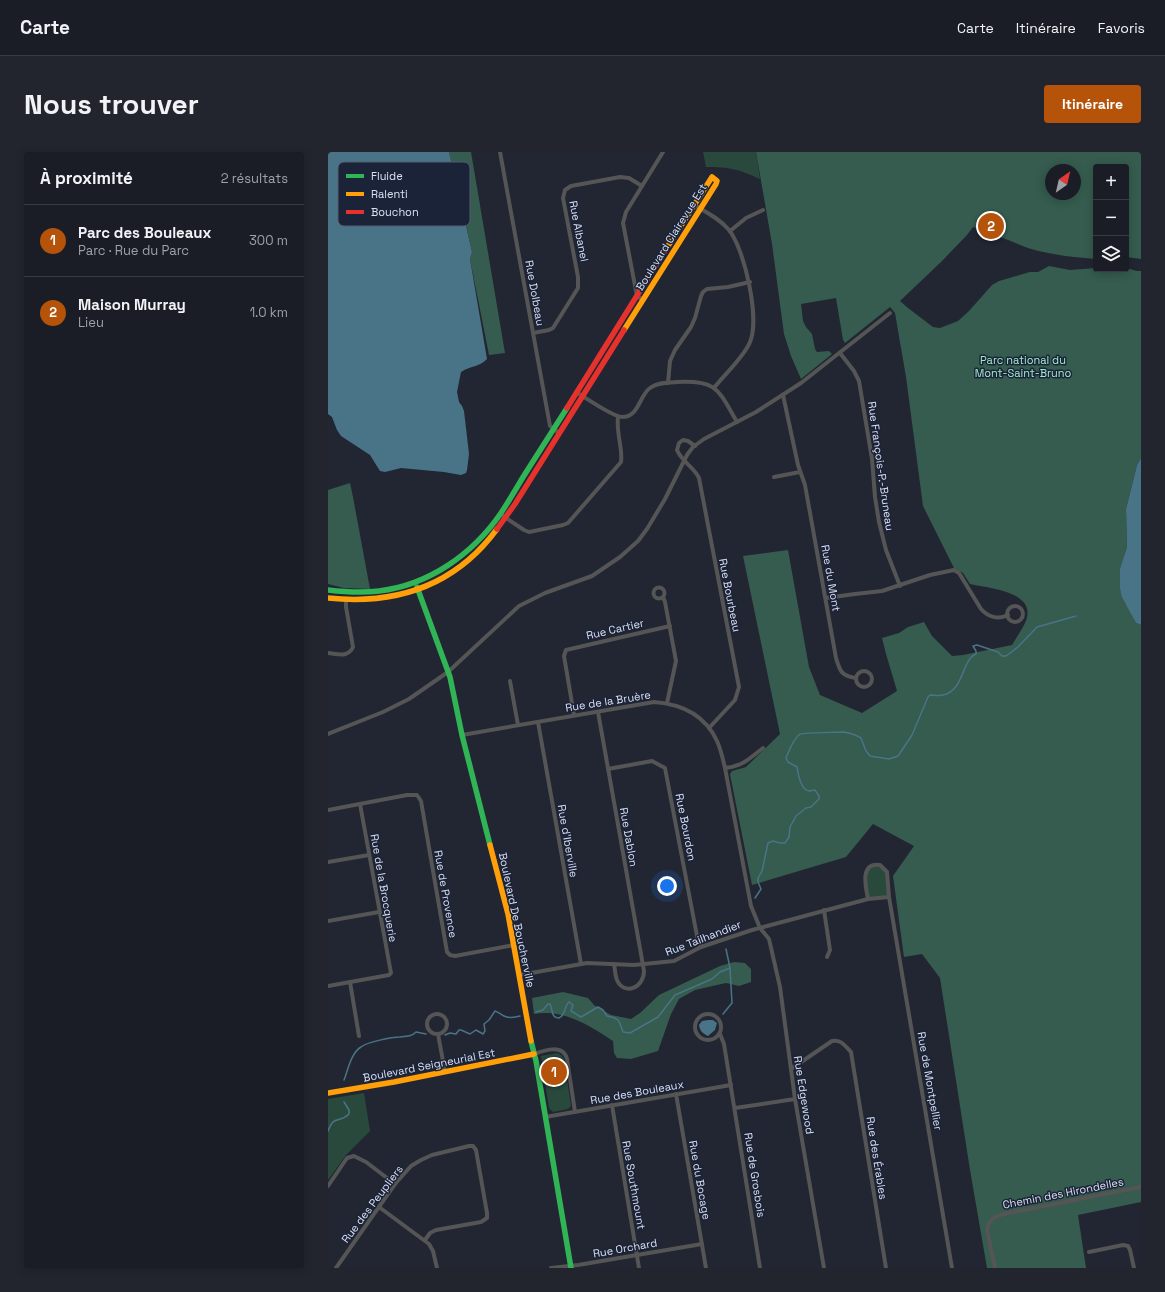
<!DOCTYPE html>
<html lang="fr">
<meta charset="utf-8">
<style>
body{margin:0;font-family:"Space Grotesk",sans-serif;background:#23252e;color:#f1f3f6}
.controls{position:absolute;right:12px;top:12px;display:grid;overflow:hidden;border-radius:4px;box-shadow:0 2px 10px #0003}
.controls button{width:36px;height:36px;display:grid;place-items:center;padding:0;border:0;border-bottom:1px solid #383a43;background:#1a1c26;color:#f1f3f6;font:20px sans-serif}
.compass{position:absolute;left:717px;top:12px;width:36px;height:36px;border-radius:50%;background:#1a1c26;box-shadow:0 2px 10px #0003;rotate:34deg}
.you{position:absolute;left:339px;top:734px;width:14px;height:14px;margin:-10px;border:3px solid #fff;border-radius:50%;background:#1a73e8;box-shadow:0 0 0 6px #1a73e833}
.badge{display:grid;place-items:center;width:26px;height:26px;border-radius:50%;background:#b45309;color:#fff;font-size:13px;font-weight:700}
.pin{position:absolute;translate:-50% -50%;border:2px solid #fff;box-shadow:0 1px 4px #0006}
.list{margin:0;padding:0;list-style:none}
h2{display:flex;justify-content:space-between;align-items:center;height:52px;margin:0;padding:0 16px;font-size:17px}
h2 small{font-size:13px;font-weight:400;color:#9fa1a7}
.list li{display:grid;grid-template-columns:26px 1fr auto;gap:12px;align-items:center;box-sizing:border-box;height:72px;padding:0 16px;border-top:1px solid #383a43}
.list b{display:block;font-size:15px;white-space:nowrap}
.list p{margin:0;font-size:13px;white-space:nowrap;color:#9fa1a7}
.list em{font-size:13px;font-style:normal;color:#9fa1a7}
.icon{flex:none;width:22px;height:22px;fill:none;stroke:currentColor;stroke-width:2;stroke-linecap:round;stroke-linejoin:round}
.map{position:relative;flex:none;width:813px;height:1116px;overflow:hidden;border-radius:4px}
header{display:flex;align-items:center;gap:24px;box-sizing:border-box;height:56px;padding:0 20px;background:#1a1c26;border-bottom:1px solid #383a43}
header strong{font-size:19px}
nav{display:flex;gap:22px;margin-inline-start:auto;font-size:14px}
.intro{display:flex;align-items:center;justify-content:space-between;box-sizing:border-box;height:96px;padding:0 24px}
h1{margin:0;font-size:28px}
.button{padding:10px 18px;border-radius:4px;background:#b45309;color:#fff;font-size:14px;font-weight:700}
main{display:flex;gap:24px;padding:0 24px}
aside{flex:1;background:#1a1c26;border-radius:4px;box-shadow:0 2px 10px #0003}
.map>svg:first-child{display:block}
</style>
<header>
<strong>Carte</strong>
<nav><a>Carte</a><a>Itinéraire</a><a>Favoris</a></nav>
</header>
<div class="intro"><h1>Nous trouver</h1><a class="button">Itinéraire</a></div>
<main>
<aside>
<h2>À proximité<small>2 résultats</small></h2>
<ul class="list">
<li><span class="badge">1</span><div><b>Parc des Bouleaux</b><p>Parc · Rue du Parc</p></div><em>300 m</em></li>
<li><span class="badge">2</span><div><b>Maison Murray</b><p>Lieu</p></div><em>1.0 km</em></li>
</ul>
</aside>
<div class="map">
<svg width="813" height="1116" viewBox="0 0 813 1116">
<rect width="100%" height="100%" fill="#222632"/>
<g fill="#29493c">
<path d="M375,0H428L432,27C410,17 401,15 378,15Z"/>
<path d="M548,713L559,720L561,745L540,747L537,727L540,718Z"/>
<path d="M229,901L233,903L236,907L243,954L240,957L225,960L221,956L213,904Z"/>
<path d="M36,941L42,979L18,1003L0,1028V947Z"/>
</g>
<g fill="#355c4e" fill-rule="evenodd">
<path d="M121,0H143L177,201L161,203L142,107L144,100Z"/>
<path d="M428,0H813V107L798,105V15H768V107C745,105 722,103 700,96C682,89 664,81 645,75L639,83L614,109L572,149L580,156L605,175L612,176L630,169L641,159L664,133L671,129L702,120H710L721,114L742,118L768,116V117L798,116L809,119H813V306L809,313L798,357L799,395L792,416V437L808,471L813,473V1050L750,1063L758,1116H659L642,1018L612,826L594,802L576,805L565,724L586,694L545,672L518,705L424,733L402,622L404,619L418,615L452,582L415,404L460,398L481,515L492,543L534,561L569,539L558,502L554,486L571,481L580,475L596,470L604,484L624,504L635,503L684,493C687,488 699,470 699,465C705,439 659,436 642,432L635,421L626,416L595,354L578,225L567,161L562,155L517,191L515,188L508,146L473,152L475,169L478,175L484,182L487,197L489,200L501,199L504,202L473,227L463,204L456,182L444,92ZM723,18H747V42H723Z"/>
<path d="M22,331L25,345L42,437L16,436L0,432V338Z"/>
<path d="M406,810L417,811L423,817V830L411,834L398,831L367,838L351,847L343,862L330,899L303,907L289,906L286,901L285,889C261,873 235,857 206,862L204,846L235,840L260,846L266,853L283,863L303,867L312,861L331,843L392,814Z"/>
</g>
<g fill="#497487">
<path d="M0,0H121L144,100L142,107L159,207C152,215 142,214 133,220L129,240L131,250L134,254L136,259L141,302L139,318L138,321L133,323L116,320L73,316L57,320L52,319L42,303L13,284L9,278L4,265L0,262Z"/>
<path d="M813,306V473L808,471L794,445L792,437V416L799,395L798,357L809,313Z"/>
<path d="M380,868H385L389,871L387,878L380,884C374,881 372,879 371,873L374,869Z"/>
</g>
<g fill="none" stroke-linecap="round" stroke-linejoin="round">
<g stroke="#497487" stroke-width="1.5">
<path d="M427,746L433,737L430,730V726L434,719L440,691L445,689L452,691H457L461,685L462,675L468,664L478,656L483,655L491,647V644L487,638C485,638 483,639 481,639C472,638 470,621 469,615L460,610L458,606C461,599 465,587 472,582C474,581 511,580 516,580C522,581 528,583 533,586L538,599L542,604L561,607L570,604L584,583L600,545L602,543C606,543 611,544 615,543C636,539 634,507 648,502V499L645,494L649,493L670,500L674,504H678L690,495L709,475L748,464"/>
<path d="M208,860L215,858L220,852H222C225,858 223,866 231,866C238,863 236,854 241,850L245,853L243,859L253,865L270,855L275,858L279,864C292,866 291,869 295,880L302,881L330,865L347,843L384,827L392,820L402,816L398,797"/>
<path d="M395,862L404,851L402,816"/>
<path d="M117,883L122,881L128,882L131,878H133L142,882L148,878L155,882L157,879L156,872L161,868L167,859C170,860 172,862 176,864C181,867 187,865 192,864"/>
<path d="M16,928C20,918 23,901 33,895C39,890 64,885 72,885C79,884 83,885 88,880L98,882"/>
<path d="M0,979C6,962 11,972 21,962V958L16,950"/>
</g>
<g stroke="#545554" stroke-width="4">
<path d="M172,0L222,274L231,281"/>
<path d="M366,53C378,60 392,67 401,78C417,98 432,167 422,190C416,205 396,223 386,236"/>
<path d="M402,79L418,66L435,58"/>
<path d="M315,148L309,144L295,71L298,60L335,0"/>
<path d="M205,181L221,178L225,176L250,136V125L235,46L237,38L243,34L292,25L301,26L314,34"/>
<path d="M512,201L526,219L531,229L544,307L547,345L551,370L558,398L572,434"/>
<path d="M340,231L342,209L347,198L363,175L367,166L373,144L375,140L379,137L400,135L422,130"/>
<path d="M248,240C258,246 285,265 294,265C311,265 311,244 322,236C329,230 340,231 349,230C389,228 390,237 409,270"/>
<path d="M455,243L470,313L477,333L508,506C512,519 513,524 528,526"/>
<path d="M367,294L360,289L355,288L351,291L349,298C354,310 366,315 371,326L411,535L407,548L381,576"/>
<path d="M446,325L472,320"/>
<path d="M172,362L196,378L201,380L235,373L240,371L293,310C295,297 288,281 290,265"/>
<circle cx="331" cy="441" r="5.5"/>
<path d="M335,445L337,450L348,509L339,551"/>
<path d="M498,446L527,442L554,439L602,423L626,418L631,421L653,457C660,465 670,468 680,463"/>
<circle cx="687" cy="462" r="8"/>
<path d="M0,501C10,502 20,506 25,495L18,455V448"/>
<circle cx="536" cy="527" r="8"/>
<path d="M182,529L190,573"/>
<path d="M270,560L316,819C316,836 296,844 289,828C287,823 287,817 286,812"/>
<path d="M246,563L236,504L238,498L342,474"/>
<path d="M210,570L253,812"/>
<path d="M0,582L55,560L81,547L120,520L191,454L217,441L264,424L292,405L310,389L319,377L337,347L359,303L365,295L376,287L428,260L473,231L562,161"/>
<path d="M134,583L326,550C353,552 377,563 389,589C393,598 395,607 397,616L423,754L432,776L441,787L452,835L467,947L496,1116"/>
<path d="M397,616C415,614 421,607 435,596"/>
<path d="M280,617L324,609L337,616L369,784L373,795"/>
<path d="M0,658L79,643H89L93,649L119,800L122,803L127,804L186,793"/>
<path d="M0,710L41,703"/>
<path d="M540,747C538,736 531,710 552,713L559,720L561,745L624,1116"/>
<path d="M496,758L502,798L499,805"/>
<path d="M0,769L51,760"/>
<path d="M192,823L259,811L306,813L346,809L373,795L424,778L540,747L561,745"/>
<path d="M22,830L31,884"/>
<path d="M0,834L61,823L63,821L32,652"/>
<circle cx="380" cy="875" r="13"/>
<circle cx="109" cy="872" r="10"/>
<path d="M110,882L117,920"/>
<path d="M392,882L396,892L432,1116"/>
<path d="M206,902C217,898 235,892 239,907L247,960"/>
<path d="M463,917L504,889C513,887 517,894 523,900L558,1116"/>
<path d="M348,942L378,1116"/>
<path d="M284,953L311,1116"/>
<path d="M407,956L467,947"/>
<path d="M217,965L403,933"/>
<path d="M0,1034L19,1006L26,1004L38,1010L67,1032"/>
<path d="M51,1055L101,1092L105,1099L109,1116"/>
<path d="M761,1100L795,1093L800,1094L802,1098L806,1116"/>
<path d="M8,1116L67,1032L83,1014L93,1008L104,1003L141,994H145L148,998L159,1061V1066L153,1070L108,1078L102,1081L97,1088"/>
<path d="M223,1116L250,1113L374,1092"/>
<path d="M667,1116L659,1078C661,1065 670,1063 681,1061L813,1035"/>
</g>
<g stroke="#30b455" stroke-width="5.5">
<path d="M89,435L122,525L134,583L162,693"/>
<path d="M0,438C17,440 34,441 51,439C101,433 145,402 173,361C181,349 189,335 197,322C211,300 225,278 239,256"/>
<path d="M203,889L208,909L243,1116"/>
</g>
<g stroke="#ff9f0a" stroke-width="5.5">
<path d="M296,178L388,32L389,29L384,25L338,97"/>
<path d="M0,446C68,453 127,434 169,377"/>
<path d="M162,693L180,762L203,889"/>
<path d="M0,941L66,930L206,902"/>
</g>
<g stroke="#e5322d" stroke-width="5.5">
<path d="M239,256L338,97"/>
<path d="M169,377L187,352L296,178"/>
</g>
</g>
<g text-anchor="middle" dominant-baseline="central" stroke-width="3" stroke-linejoin="round" paint-order="stroke">
<g font-size="11" fill="#dae0ef" stroke="#1b2339">
<text transform="translate(251 79) rotate(79)">Rue Albanel</text>
<text transform="translate(343 85) rotate(-58)">Boulevard Clairevue Est</text>
<text transform="translate(207 141) rotate(80)">Rue Dolbeau</text>
<text transform="translate(553 314) rotate(82)">Rue François-P.-Bruneau</text>
<text transform="translate(503 426) rotate(80)">Rue du Mont</text>
<text transform="translate(402 443) rotate(79)">Rue Bourbeau</text>
<text transform="translate(287 477) rotate(-13)">Rue Cartier</text>
<text transform="translate(280 549) rotate(-9)">Rue de la Bruère</text>
<text transform="translate(358 675) rotate(79)">Rue Bourdon</text>
<text transform="translate(301 685) rotate(80)">Rue Dablon</text>
<text transform="translate(240 689) rotate(80)">Rue d'Iberville</text>
<text transform="translate(56 736) rotate(80)">Rue de la Brocquerie</text>
<text transform="translate(118 742) rotate(80)">Rue de Provence</text>
<text transform="translate(189 768) rotate(78)">Boulevard De Boucherville</text>
<text transform="translate(375 786) rotate(-21)">Rue Tailhandier</text>
<text transform="translate(101 913) rotate(-11)">Boulevard Seigneurial Est</text>
<text transform="translate(602 929) rotate(80)">Rue de Montpellier</text>
<text transform="translate(309 940) rotate(-10)">Rue des Bouleaux</text>
<text transform="translate(476 943) rotate(81)">Rue Edgewood</text>
<text transform="translate(549 1006) rotate(81)">Rue des Érables</text>
<text transform="translate(427 1023) rotate(81)">Rue de Grosbois</text>
<text transform="translate(372 1028) rotate(80)">Rue du Bocage</text>
<text transform="translate(306 1033) rotate(80)">Rue Southmount</text>
<text transform="translate(735 1041) rotate(-11)">Chemin des Hirondelles</text>
<text transform="translate(44 1052) rotate(-53)">Rue des Peupliers</text>
<text transform="translate(297 1096) rotate(-10)">Rue Orchard</text>
</g>
<g font-size="11" fill="#a0ecc9" stroke="#1b2339">
<text x="695" y="208">Parc national du<tspan x="695" dy="13">Mont-Saint-Bruno</tspan></text>
</g>
</g>
<rect x="10" y="10" width="132" height="64" rx="6" fill="#1b2339" stroke="#545c70" stroke-width="1"/>
<rect x="18" y="22" width="18" height="4" fill="#30b455"/>
<rect x="18" y="40" width="18" height="4" fill="#ff9f0a"/>
<rect x="18" y="58" width="18" height="4" fill="#e5322d"/>
<g font-size="11" fill="#dae0ef">
<text x="43" y="28">Fluide</text>
<text x="43" y="46">Ralenti</text>
<text x="43" y="64">Bouchon</text>
</g>
</svg>
<div class="controls">
<button>+</button>
<button>−</button>
<button><svg class="icon" aria-label="layers" viewBox="0 0 24 24"><path d="M12 4l9 5-9 5-9-5zM3 14l9 5 9-5"/></svg></button>
</div>
<svg class="compass" viewBox="-18 -18 36 36"><path d="M0-13l5 13h-10z" fill="#e53935"/><path d="M0 13l5-13h-10z" fill="#9fa1a7"/></svg>
<div class="you"></div>
<div class="pin badge" style="left:226px;top:920px">1</div>
<div class="pin badge" style="left:663px;top:74px">2</div>
</div>
</main>
